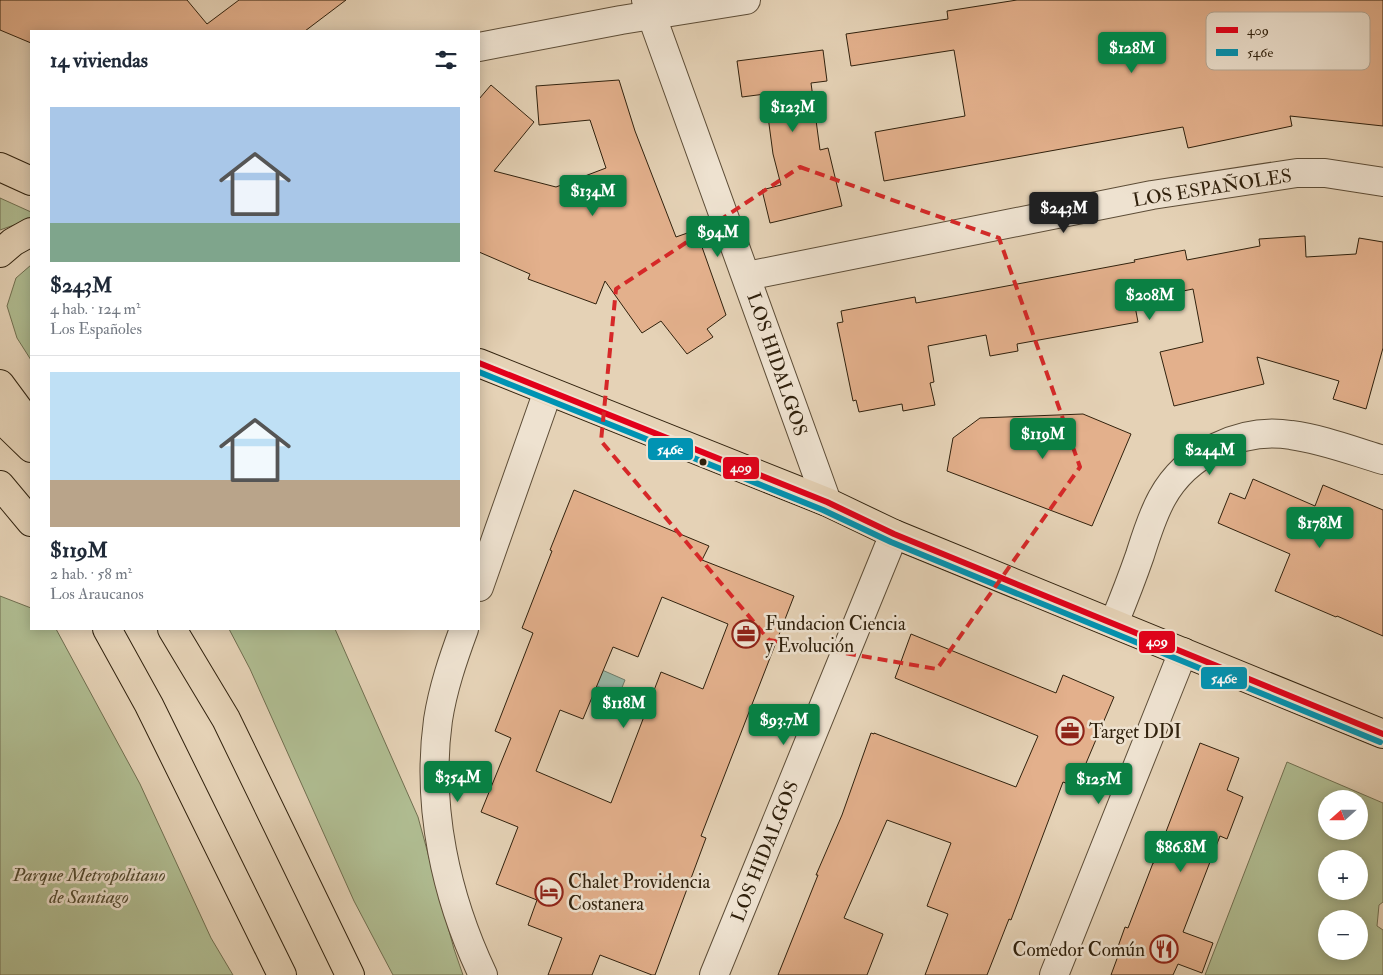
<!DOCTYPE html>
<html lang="es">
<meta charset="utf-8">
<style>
body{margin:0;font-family:"IM FELL Double Pica",serif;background:#f6f6f7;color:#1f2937;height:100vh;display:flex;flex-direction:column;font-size:19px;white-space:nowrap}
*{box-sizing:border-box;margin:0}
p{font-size:16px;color:#747a83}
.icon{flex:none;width:28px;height:28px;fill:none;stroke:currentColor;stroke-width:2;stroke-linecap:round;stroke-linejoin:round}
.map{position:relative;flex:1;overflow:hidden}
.details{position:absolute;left:30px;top:30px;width:450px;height:600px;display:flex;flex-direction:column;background:#fff;border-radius:0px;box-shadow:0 2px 12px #0003}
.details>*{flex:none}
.needle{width:32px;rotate:249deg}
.tools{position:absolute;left:1318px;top:790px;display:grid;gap:10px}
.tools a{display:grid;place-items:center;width:50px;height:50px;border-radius:50%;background:#fff;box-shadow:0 2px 12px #0003;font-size:25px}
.price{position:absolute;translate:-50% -42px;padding:0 11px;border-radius:5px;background:#0b8043;color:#fff;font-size:16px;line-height:32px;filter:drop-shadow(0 1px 2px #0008)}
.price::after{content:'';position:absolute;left:50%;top:30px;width:15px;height:11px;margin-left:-8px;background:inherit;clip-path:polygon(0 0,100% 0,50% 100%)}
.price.selected{background:#222;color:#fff}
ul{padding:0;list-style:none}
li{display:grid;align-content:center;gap:10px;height:265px;padding:0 20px}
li+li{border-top:1px solid #e0e1e3}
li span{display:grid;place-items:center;height:155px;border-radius:0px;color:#555}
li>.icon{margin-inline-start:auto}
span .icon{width:90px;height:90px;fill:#fffc;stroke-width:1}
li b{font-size:21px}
h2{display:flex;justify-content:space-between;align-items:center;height:60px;padding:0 20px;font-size:21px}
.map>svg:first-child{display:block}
.green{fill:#b0bd92;stroke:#706f50;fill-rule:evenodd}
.water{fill:#97b8a8;stroke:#6e7c6a}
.building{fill:#e3b08c;stroke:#30210d;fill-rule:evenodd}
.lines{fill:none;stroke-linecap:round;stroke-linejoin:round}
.minor-casing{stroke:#5d4d37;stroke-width:30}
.tertiary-casing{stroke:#5d4d37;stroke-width:30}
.primary-casing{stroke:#30210d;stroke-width:30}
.motorway-casing{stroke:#30210d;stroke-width:30}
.minor{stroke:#eee2d0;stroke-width:28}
.tertiary{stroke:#eee2d0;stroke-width:28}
.primary{stroke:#e5d2b6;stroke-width:28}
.motorway{stroke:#e5d2b6;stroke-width:28}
.bus-1-casing{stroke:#eee2d0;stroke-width:10}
.bus-2-casing{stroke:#eee2d0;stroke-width:10}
.bus-1{stroke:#e2001a;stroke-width:6}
.bus-2{stroke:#0093b3;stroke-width:6}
.marked{fill:none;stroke:#d62828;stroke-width:4;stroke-dasharray:10 6;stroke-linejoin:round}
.bus-dot{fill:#30210d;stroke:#eee2d0;stroke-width:2}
.labels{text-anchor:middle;stroke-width:5;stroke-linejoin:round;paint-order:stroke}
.street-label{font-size:19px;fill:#30210d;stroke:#eee2d0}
.poi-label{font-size:19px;fill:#30210d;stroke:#eee2d0;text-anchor:start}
.park-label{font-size:19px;font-style:italic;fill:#50482e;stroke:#eee2d0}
.key{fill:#eee2d0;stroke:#b5a896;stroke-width:1}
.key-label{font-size:14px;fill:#30210d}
.line-badge{stroke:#eee2d0;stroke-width:2}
.badge-label{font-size:14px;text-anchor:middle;font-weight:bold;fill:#fff}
</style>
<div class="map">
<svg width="1383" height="975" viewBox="0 0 1383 975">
<rect width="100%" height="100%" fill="#e5d2b6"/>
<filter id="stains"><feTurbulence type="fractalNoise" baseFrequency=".004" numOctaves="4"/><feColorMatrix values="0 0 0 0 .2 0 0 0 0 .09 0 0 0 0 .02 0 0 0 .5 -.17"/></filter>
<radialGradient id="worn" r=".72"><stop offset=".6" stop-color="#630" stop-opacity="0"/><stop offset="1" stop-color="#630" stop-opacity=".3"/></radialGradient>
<path class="green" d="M 0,198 L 31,212 L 31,219 L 0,230 Z
M 31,265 L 31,360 L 17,338 L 7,306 L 16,278 Z
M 0,596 L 31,608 L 31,629 L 56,629 L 140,784 L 211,938 L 233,975 L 0,975 Z
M 229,629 L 335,629 L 418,817 L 454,949 L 463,975 L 393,975 L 354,901 L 250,669 Z
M 1287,762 L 1383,803 L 1383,902 L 1379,905 L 1377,926 L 1383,930 L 1383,975 L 1205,975 ZM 1326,799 L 1359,799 L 1359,831 L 1326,831 ZM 1326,859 L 1359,859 L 1359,891 L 1326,891 ZM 1326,919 L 1359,919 L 1359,951 L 1326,951 Z"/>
<path class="water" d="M 593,666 L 625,680 L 619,695 L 587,682 Z"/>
<path class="building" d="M 0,0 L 187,0 L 207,24 L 239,0 L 346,0 L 305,31 L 31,31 L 31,43 L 0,30 Z
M 1017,0 L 1383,0 L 1383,126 L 1290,116 L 1292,126 L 1188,148 L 1183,127 L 884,181 L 875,132 L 965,116 L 954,50 L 851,66 L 846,34 L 948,19 L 947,11 Z
M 823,50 L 827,81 L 811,83 L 820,150 L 828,148 L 842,206 L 770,223 L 762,190 L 781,185 L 773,154 L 765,94 L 742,97 L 737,61 Z
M 619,80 L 635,131 L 676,237 L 696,230 L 726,315 L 707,329 L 713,337 L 687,354 L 661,321 L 642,333 L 605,281 L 596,304 L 528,279 L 530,274 L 479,252 L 479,99 L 491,85 L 534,122 L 494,171 L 556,187 L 606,168 L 590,120 L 539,125 L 536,86 Z
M 1305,236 L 1306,257 L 1356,254 L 1359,238 L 1383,242 L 1383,348 L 1366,409 L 1333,399 L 1339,381 L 1257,357 L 1264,384 L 1174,406 L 1160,352 L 1203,342 L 1193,289 L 1134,301 L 1138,322 L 1017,344 L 1018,351 L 990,356 L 986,335 L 928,346 L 934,382 L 930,383 L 935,405 L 903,411 L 902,404 L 859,412 L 856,400 L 853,401 L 837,323 L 843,322 L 841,311 L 915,297 L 916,303 L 1135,262 L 1134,260 L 1185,250 L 1187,260 L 1260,246 L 1259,239 Z
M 1083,414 L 1131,434 L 1092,526 L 947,471 L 953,438 L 980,418 Z
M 1253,479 L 1315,506 L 1323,485 L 1383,510 L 1383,636 L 1337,616 L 1336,617 L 1275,591 L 1290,554 L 1218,523 L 1230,493 L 1245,499 Z
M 574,490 L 709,546 L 702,560 L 794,596 L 701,836 L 706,838 L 655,975 L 652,975 L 600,955 L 592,975 L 548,975 L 562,938 L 528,925 L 537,900 L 496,884 L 518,827 L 481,812 L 511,738 L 495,731 L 533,633 L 522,628 L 552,551 L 550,550 ZM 662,597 L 728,624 L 703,689 L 661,672 L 611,803 L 536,771 L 560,710 L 583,719 L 613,647 L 638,657 Z
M 911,634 L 1056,693 L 1063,675 L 1114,697 L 1076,787 L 1063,782 L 1011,920 L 1009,919 L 987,975 L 925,975 L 948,914 L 927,906 L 951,843 L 887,820 L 844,918 L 883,934 L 867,975 L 778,975 L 818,875 L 816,875 L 842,815 L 871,733 L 874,734 L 874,733 L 1016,787 L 1038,736 L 895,678 Z
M 1200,743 L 1239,758 L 1227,790 L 1243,797 L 1227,839 L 1220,836 L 1183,932 L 1213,943 L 1202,973 L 1178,964 L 1173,975 L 1111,975 L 1118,956 L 1115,955 L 1125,927 L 1128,928 L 1153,863 L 1154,863 Z"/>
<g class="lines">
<g class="minor-casing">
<path id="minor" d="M 479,47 L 621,20 L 746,0
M 747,276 L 1152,195 L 1297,173 L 1325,173 L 1383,182
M 479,587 L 548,391
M 1114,623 C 1123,601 1132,578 1140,555 C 1146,536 1152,516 1162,498 C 1186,454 1241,427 1291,435 C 1322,439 1353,451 1383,460
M 464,629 C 453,659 443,688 438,720 C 426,807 446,897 483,975
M 714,975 L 894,534
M 1054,975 L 1183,652"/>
</g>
<g class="tertiary-casing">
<path id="tertiary" d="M 646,0 L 827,502"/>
</g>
<g class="primary-casing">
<path id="primary" d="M 0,167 L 31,181
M 479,363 L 827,502 L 894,534 L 1383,734"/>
</g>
<g class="motorway-casing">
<path id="motorway" d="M 0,253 L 13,242 L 31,232
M 0,384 L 31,426
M 0,418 L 31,448
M 0,485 L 31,522
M 107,629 L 149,705 L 282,975
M 172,629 L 226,719 L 350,975"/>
</g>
<use href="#minor" class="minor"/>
<use href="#tertiary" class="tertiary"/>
<use href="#primary" class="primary"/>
<use href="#motorway" class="motorway"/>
<g class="bus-1-casing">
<path id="bus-1" d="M 479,363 L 827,502 L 894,534 L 1383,734"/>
</g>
<g class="bus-2-casing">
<path id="bus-2" d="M 479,372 L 823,510 L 891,542 L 1380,742"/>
</g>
<use href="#bus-1" class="bus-1"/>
<use href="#bus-2" class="bus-2"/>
</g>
<path class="marked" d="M 800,167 L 999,238 L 1080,467 L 937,669 L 769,640 L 601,441 L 616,289 Z"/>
<defs>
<g id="office-ring" transform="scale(1.4375)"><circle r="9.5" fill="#eee2d0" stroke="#8f2418" stroke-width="1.5"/><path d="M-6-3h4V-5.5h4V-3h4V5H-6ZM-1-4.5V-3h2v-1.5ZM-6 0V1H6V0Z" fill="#8f2418"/></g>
<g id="hotel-ring" transform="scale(1.4375)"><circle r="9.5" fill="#eee2d0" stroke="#8f2418" stroke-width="1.5"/><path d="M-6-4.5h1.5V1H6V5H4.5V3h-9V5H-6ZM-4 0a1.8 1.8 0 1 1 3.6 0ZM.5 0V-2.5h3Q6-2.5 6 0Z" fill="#8f2418"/></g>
<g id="restaurant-ring" transform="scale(1.4375)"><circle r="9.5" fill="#eee2d0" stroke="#8f2418" stroke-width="1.5"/><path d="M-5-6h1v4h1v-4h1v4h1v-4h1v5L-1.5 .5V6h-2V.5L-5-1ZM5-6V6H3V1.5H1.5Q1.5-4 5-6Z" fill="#8f2418"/></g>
</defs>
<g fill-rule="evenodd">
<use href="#office-ring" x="746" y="634"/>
<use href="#office-ring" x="1070" y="731"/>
<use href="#hotel-ring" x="549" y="892"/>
<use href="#restaurant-ring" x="1164" y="949"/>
</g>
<circle class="bus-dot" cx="703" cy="462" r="4.5"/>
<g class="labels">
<g class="street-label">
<text transform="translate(1212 187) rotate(-9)" y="7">LOS ESPAÑOLES</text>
<text transform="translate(778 364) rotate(71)" y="7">LOS HIDALGOS</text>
<text transform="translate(764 851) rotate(-68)" y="7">LOS HIDALGOS</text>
</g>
<g class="poi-label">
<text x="765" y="630">Fundacion Ciencia<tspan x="765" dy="22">y Evolución</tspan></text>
<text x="1089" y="738">Target DDI</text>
<text x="568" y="888">Chalet Providencia<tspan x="568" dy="22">Costanera</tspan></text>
<text x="1145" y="956" text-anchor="end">Comedor Común</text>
</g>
<g class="park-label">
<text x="89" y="881">Parque Metropolitano<tspan x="89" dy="22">de Santiago</tspan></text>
</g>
</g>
<rect x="1206" y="12" width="164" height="58" rx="8" class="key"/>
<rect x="1216" y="27" width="22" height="6" fill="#e2001a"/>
<rect x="1216" y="49" width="22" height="7" fill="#0093b3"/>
<g class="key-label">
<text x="1247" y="35">409</text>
<text x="1247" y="57">546e</text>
</g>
<g class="line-badge">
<rect x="647" y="437" width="47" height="24" rx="5" fill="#0093b3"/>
<rect x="722" y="456" width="38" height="24" rx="5" fill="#e2001a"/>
<rect x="1138" y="630" width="38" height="24" rx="5" fill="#e2001a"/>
<rect x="1200" y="666" width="48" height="24" rx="5" fill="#0093b3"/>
</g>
<g class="badge-label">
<text x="670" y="454">546e</text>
<text x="741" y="472">409</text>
<text x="1157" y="646">409</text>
<text x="1224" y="683">546e</text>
</g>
<rect width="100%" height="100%" filter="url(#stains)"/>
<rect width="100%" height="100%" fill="url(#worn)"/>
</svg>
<div class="tools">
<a><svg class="needle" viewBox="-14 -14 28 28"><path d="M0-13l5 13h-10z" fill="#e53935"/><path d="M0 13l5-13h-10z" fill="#747a83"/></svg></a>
<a>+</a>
<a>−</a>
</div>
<b class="price" style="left:1132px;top:74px">$128M</b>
<b class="price" style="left:793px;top:133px">$123M</b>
<b class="price" style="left:593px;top:217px">$134M</b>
<b class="price selected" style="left:1064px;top:234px">$243M</b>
<b class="price" style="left:718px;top:258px">$94M</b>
<b class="price" style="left:1150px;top:321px">$208M</b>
<b class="price" style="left:1043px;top:460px">$119M</b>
<b class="price" style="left:1210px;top:476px">$244M</b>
<b class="price" style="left:1320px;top:549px">$178M</b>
<b class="price" style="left:624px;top:729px">$118M</b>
<b class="price" style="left:784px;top:746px">$93.7M</b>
<b class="price" style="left:458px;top:803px">$354M</b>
<b class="price" style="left:1099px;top:805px">$125M</b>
<b class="price" style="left:1181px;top:873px">$86.8M</b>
<section class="details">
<h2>14 viviendas<svg class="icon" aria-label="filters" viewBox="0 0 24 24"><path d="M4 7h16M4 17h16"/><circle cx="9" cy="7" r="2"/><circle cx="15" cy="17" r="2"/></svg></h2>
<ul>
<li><span style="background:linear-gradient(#a9c7e8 75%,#7fa58c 0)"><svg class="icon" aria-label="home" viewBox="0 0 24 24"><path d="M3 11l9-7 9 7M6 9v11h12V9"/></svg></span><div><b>$243M</b><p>4 hab. · 124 m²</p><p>Los Españoles</p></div></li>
<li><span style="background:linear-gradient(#bfe0f5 70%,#b9a48a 0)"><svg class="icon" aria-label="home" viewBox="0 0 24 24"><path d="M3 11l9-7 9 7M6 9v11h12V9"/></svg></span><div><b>$119M</b><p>2 hab. · 58 m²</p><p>Los Araucanos</p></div></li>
</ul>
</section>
</div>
